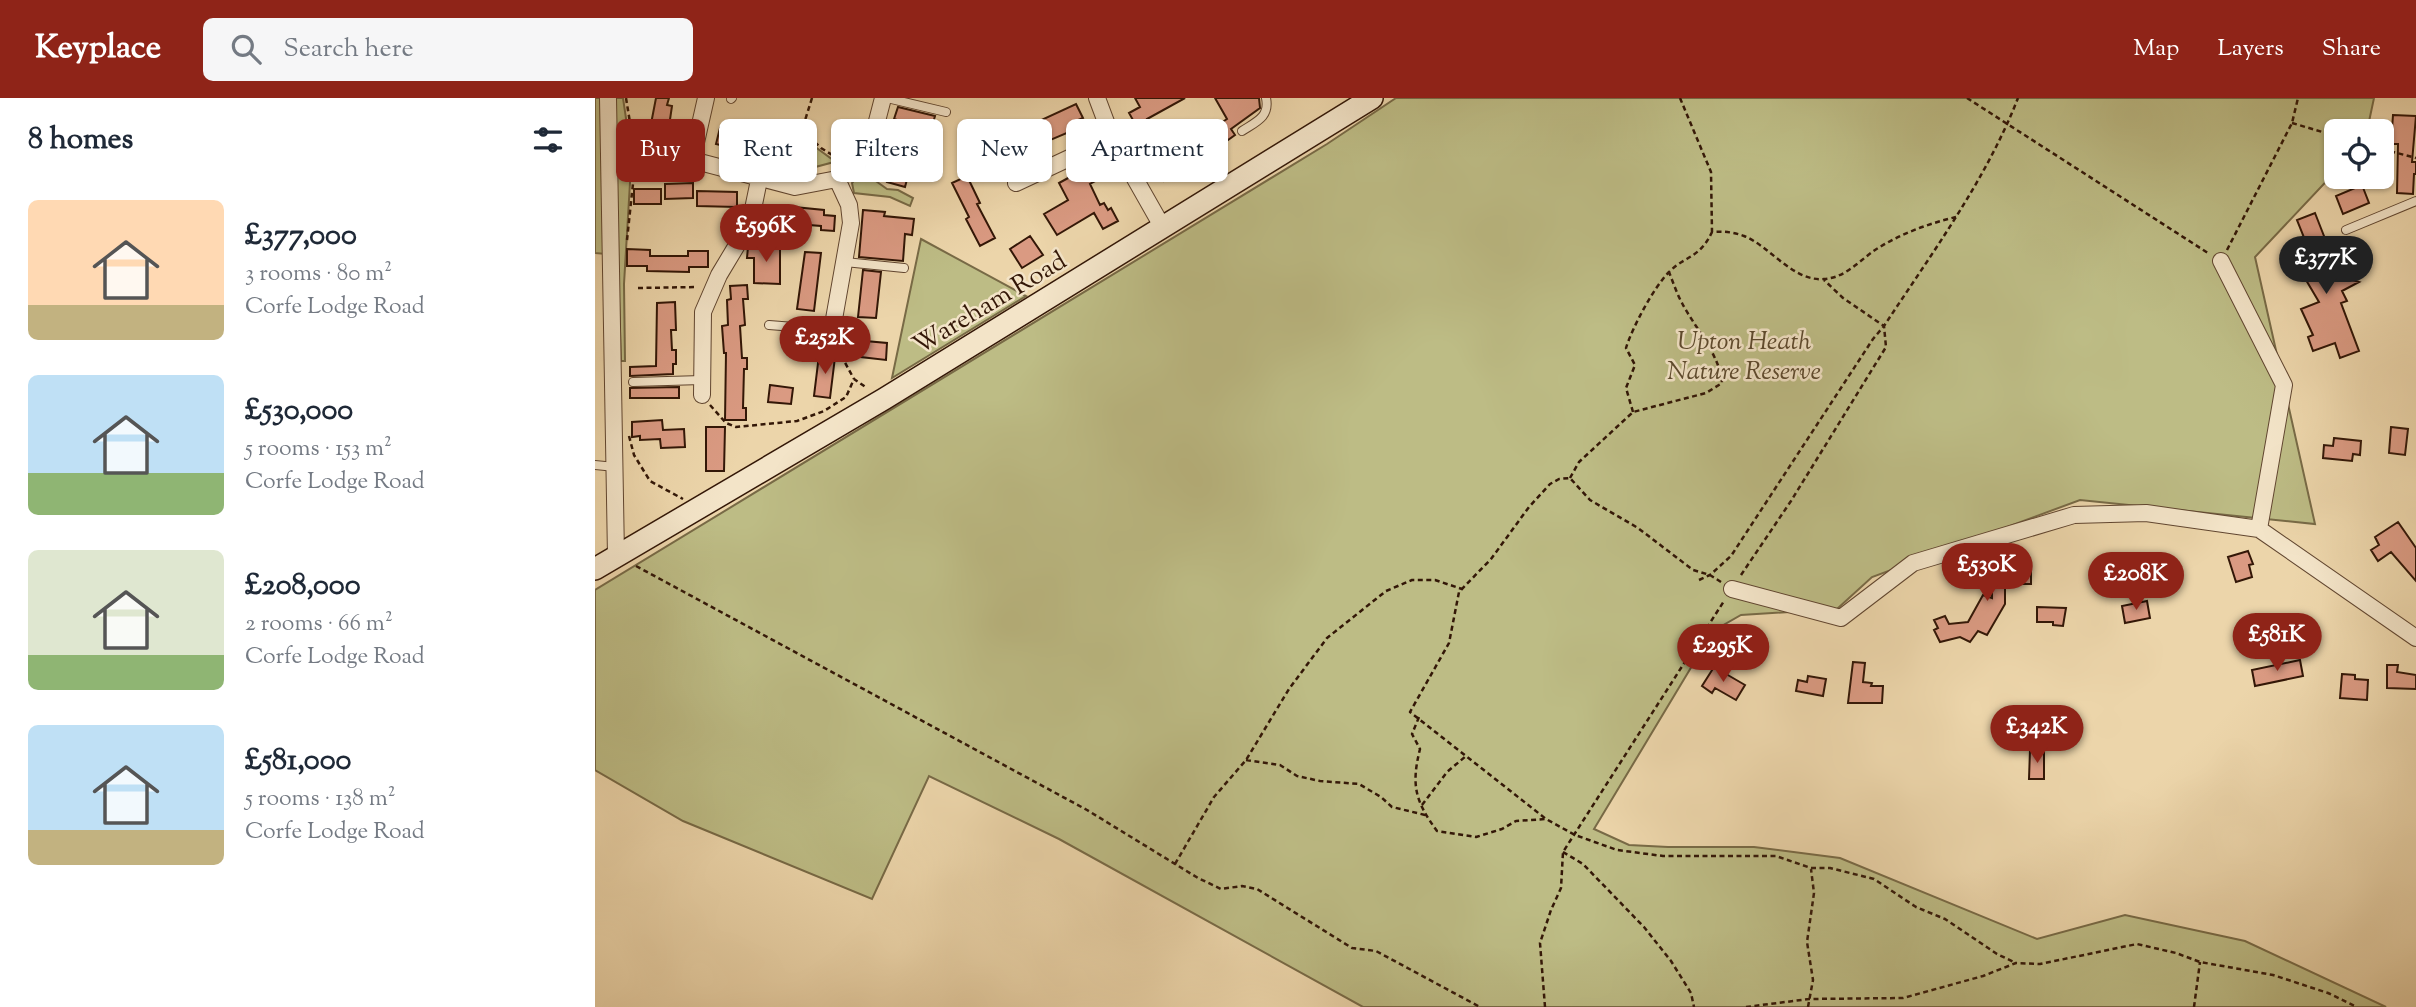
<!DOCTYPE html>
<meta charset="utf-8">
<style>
body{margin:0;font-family:"Sorts Mill Goudy",serif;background:#f6f6f7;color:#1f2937;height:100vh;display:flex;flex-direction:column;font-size:26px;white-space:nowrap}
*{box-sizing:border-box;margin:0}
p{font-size:23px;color:#747a83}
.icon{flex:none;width:38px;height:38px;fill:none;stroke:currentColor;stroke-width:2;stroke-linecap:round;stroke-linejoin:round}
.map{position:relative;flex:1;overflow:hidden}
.drawer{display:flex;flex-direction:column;background:#fff;width:595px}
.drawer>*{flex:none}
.banner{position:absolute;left:21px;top:21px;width:665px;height:63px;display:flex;gap:14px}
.controls{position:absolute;left:1729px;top:21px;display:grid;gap:14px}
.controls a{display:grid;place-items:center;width:70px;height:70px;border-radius:10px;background:#fff;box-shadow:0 2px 5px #0004;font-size:35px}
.price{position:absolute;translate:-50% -60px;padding:0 16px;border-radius:24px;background:#8f2418;color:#fff;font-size:23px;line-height:46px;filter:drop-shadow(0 2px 4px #0008)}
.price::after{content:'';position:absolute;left:50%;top:42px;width:21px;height:16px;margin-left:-10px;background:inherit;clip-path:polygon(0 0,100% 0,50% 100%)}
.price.current{background:#222;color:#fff}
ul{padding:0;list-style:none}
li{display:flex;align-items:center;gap:21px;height:175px;padding:0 28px}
li span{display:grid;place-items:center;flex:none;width:196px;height:140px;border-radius:10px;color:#555}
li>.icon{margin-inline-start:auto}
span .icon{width:84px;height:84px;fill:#fffc;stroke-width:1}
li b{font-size:30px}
h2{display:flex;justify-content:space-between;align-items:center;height:84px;padding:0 28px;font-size:30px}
.pill{padding:0 24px;border-radius:10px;background:#fff;box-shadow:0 2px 5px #0004;font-size:24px;line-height:63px}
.pill.current{background:#8f2418;color:#fff}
header{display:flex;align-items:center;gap:42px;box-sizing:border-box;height:98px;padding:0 35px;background:#8f2418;color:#fff}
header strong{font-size:33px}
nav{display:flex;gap:38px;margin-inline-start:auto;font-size:24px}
.search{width:490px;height:63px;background:#f6f6f7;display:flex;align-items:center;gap:18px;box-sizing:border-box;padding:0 24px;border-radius:10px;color:#747a83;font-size:26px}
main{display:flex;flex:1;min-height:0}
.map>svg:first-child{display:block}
.green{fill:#bdbc85;stroke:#786a46;stroke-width:2}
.building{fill:#da9a82;stroke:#331707;stroke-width:2}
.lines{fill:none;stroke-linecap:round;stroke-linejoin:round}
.lane-casing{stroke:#614630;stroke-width:10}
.street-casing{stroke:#614630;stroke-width:18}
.secondary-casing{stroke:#331707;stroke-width:24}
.path{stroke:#331707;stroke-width:2.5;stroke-dasharray:5 3.5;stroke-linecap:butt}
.lane{stroke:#f3e4c8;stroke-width:8}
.street{stroke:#f3e4c8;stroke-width:16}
.secondary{stroke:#f3e4c8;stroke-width:21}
.labels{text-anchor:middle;stroke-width:5;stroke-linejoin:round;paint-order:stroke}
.street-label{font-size:26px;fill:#331707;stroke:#f3e4c8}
.park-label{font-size:26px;font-style:italic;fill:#5c492d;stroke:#f3e4c8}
</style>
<header>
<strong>Keyplace</strong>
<div class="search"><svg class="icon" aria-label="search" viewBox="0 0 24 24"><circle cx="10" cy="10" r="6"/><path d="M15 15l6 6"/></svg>Search here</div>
<nav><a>Map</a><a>Layers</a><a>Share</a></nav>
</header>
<main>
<section class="drawer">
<h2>8 homes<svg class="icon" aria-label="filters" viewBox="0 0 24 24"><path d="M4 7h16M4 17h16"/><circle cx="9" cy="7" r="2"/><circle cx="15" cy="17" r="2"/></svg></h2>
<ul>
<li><span style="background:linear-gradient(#ffd9b3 75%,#c2b280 0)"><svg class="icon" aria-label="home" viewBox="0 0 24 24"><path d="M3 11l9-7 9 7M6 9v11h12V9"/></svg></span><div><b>£377,000</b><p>3 rooms · 80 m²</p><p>Corfe Lodge Road</p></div></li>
<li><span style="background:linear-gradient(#bfe0f5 70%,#8fb573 0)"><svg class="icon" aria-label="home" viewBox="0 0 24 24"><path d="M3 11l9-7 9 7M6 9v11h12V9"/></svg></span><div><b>£530,000</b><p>5 rooms · 153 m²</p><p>Corfe Lodge Road</p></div></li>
<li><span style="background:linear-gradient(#dfe7d0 75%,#8fb573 0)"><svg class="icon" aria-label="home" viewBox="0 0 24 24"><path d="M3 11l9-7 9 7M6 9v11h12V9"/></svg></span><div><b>£208,000</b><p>2 rooms · 66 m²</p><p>Corfe Lodge Road</p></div></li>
<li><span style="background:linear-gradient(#bfe0f5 75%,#c2b280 0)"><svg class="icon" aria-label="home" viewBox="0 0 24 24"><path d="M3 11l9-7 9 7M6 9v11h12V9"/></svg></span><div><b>£581,000</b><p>5 rooms · 138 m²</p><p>Corfe Lodge Road</p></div></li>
</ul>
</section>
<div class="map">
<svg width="1821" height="909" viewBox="0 0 1821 909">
<rect width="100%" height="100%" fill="#ecd5aa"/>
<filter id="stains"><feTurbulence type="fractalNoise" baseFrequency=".00286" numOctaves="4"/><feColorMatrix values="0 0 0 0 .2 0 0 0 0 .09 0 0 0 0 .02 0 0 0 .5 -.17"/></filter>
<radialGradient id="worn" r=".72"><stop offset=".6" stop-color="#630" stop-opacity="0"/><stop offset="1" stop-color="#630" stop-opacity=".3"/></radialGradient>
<path class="green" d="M 0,0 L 6,0 L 11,156 L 0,155 Z
M 18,0 L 28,0 L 36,54 L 23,47 L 20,38 Z
M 801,0 L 1779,0 L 1772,33 L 1741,33 L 1741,73 L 1660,159 L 1720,426 L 1485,402 L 1277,479 L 1242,511 L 1146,517 L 1118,533 L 999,731 L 1034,747 L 1073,749 L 1159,749 L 1245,760 L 1442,841 L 1530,817 L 1650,843 L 1791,909 L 768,909 L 464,741 L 334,678 L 277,801 L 88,723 L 0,672 L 0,492 L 732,46 Z
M 38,28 L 91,41 L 85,47 L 42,49 Z
M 208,40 L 238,62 L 239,64 L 194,76 Z
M 36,68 L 29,186 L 30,263 L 26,263 L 20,83 L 23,75 Z
M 267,73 L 292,91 L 303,92 L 318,100 L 315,108 L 295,99 L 259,95 L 257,85 Z
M 326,141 L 431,198 L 297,280 Z"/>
<path class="building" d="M 61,0 L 74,0 L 72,7 L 77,8 L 73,35 L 55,31 Z
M 540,0 L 590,0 L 552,21 L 554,25 L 543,31 L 534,15 L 545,9 Z
M 620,0 L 664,0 L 665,10 L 636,31 L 640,37 L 591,72 L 569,83 L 560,69 L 570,62 L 572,66 L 582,59 L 592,53 L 589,49 L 632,21 Z
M 481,6 L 488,20 L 483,22 L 486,29 L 382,73 L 374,53 L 424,30 L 425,32 Z
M 303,9 L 340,18 L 336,32 L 322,28 L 311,69 L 315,70 L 310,89 L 292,84 L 298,64 L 294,64 L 305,23 L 299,21 Z
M 1798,17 L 1821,18 L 1817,64 L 1821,64 L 1821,76 L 1819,76 L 1818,96 L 1802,95 L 1803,46 L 1796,46 Z
M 125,30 L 193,46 L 189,62 L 121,46 Z
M 495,68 L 502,82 L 495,86 L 505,107 L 509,105 L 513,112 L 516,110 L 523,123 L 508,131 L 499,115 L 462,137 L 449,116 L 473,102 L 464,85 Z
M 372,78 L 385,105 L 382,106 L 400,140 L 385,148 L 371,121 L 374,119 L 357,85 Z
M 98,85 L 98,100 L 70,101 L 70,86 Z
M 1767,87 L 1774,105 L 1748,116 L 1741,98 Z
M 39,91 L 66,91 L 66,106 L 39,106 Z
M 102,93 L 142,94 L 142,109 L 102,108 Z
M 189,108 L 229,112 L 229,117 L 240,118 L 239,133 L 226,132 L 226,128 L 189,125 L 188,129 L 167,127 L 169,112 L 189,113 Z
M 268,112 L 290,114 L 289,118 L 319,121 L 317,137 L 310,136 L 308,163 L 264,159 Z
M 1720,115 L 1736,156 L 1730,159 L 1743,182 L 1750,180 L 1764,184 L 1747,193 L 1752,203 L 1746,205 L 1764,253 L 1745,260 L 1740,245 L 1718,253 L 1713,239 L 1718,237 L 1706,211 L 1724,204 L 1711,182 L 1724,177 L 1702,122 Z
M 435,138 L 448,157 L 427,170 L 415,151 Z
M 153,149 L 185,149 L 185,186 L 159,185 L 159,160 L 152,160 Z
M 32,151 L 55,152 L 55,158 L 93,158 L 93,153 L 113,153 L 113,169 L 94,169 L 94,174 L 52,173 L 52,168 L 32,168 Z
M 210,154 L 226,155 L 219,213 L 202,211 Z
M 268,172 L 286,174 L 281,220 L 263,219 Z
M 152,187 L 153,201 L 148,201 L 150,227 L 145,228 L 147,260 L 152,260 L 152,271 L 149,271 L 148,310 L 151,310 L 151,322 L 130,322 L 131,255 L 129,255 L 127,228 L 133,227 L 132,202 L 136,201 L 135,188 Z
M 80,204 L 81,232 L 76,232 L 77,252 L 81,252 L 81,266 L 78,266 L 78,276 L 35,278 L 35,269 L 61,268 L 62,205 Z
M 259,242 L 292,245 L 291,262 L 257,258 Z
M 224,257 L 240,259 L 235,300 L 219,298 Z
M 175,287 L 198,290 L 196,306 L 173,304 Z
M 84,289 L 84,300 L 35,300 L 35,290 Z
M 67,322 L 68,332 L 89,331 L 90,349 L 66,350 L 65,341 L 45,342 L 45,338 L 37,339 L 37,324 Z
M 111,329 L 130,329 L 129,373 L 111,373 Z
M 1796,329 L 1813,331 L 1810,357 L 1794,355 Z
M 1739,340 L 1766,343 L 1765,357 L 1758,356 L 1757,363 L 1728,360 L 1729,347 L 1738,348 Z
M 1803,424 L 1821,450 L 1821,483 L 1796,454 L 1783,463 L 1776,452 L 1784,447 L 1780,439 Z
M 1653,453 L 1658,466 L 1654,467 L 1657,479 L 1641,484 L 1633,459 Z
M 1397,464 L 1436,464 L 1436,486 L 1410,486 L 1410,506 L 1392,537 L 1383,533 L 1375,544 L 1365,539 L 1345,544 L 1339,532 L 1343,530 L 1339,522 L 1350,518 L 1354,526 L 1373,524 L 1388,497 L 1397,500 Z
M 1552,503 L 1555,520 L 1530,525 L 1527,508 Z
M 1442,509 L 1471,510 L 1468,528 L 1458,527 L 1458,524 L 1442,524 Z
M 1705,562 L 1708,578 L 1660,588 L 1657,572 Z
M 1258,564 L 1270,565 L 1268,584 L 1277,585 L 1276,588 L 1288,588 L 1287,605 L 1253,605 Z
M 1792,567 L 1803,567 L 1802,574 L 1821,577 L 1821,591 L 1792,590 Z
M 1119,569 L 1150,587 L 1141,602 L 1120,590 L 1117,595 L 1107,588 Z
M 1747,576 L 1760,577 L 1760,581 L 1773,582 L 1772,602 L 1745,600 Z
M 1213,578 L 1231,581 L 1228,598 L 1201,593 L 1203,582 L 1212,584 Z
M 1435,652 L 1449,652 L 1449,681 L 1434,681 Z"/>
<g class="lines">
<g class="lane-casing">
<path id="lane" d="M 292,0 L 351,14
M 136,1 L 137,0
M 647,33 C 661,24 675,19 671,0
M 1751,132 L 1821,103
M 250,164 L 309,170
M 174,227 L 237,232
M 38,284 L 107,282
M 0,367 L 20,369"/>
</g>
<g class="street-casing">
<path id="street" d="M 13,0 L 21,458
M 502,0 L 517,40 L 568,130
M 14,61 L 97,62 L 200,89 L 242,81 L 275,50 L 288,0
M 97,62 L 111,0
M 421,85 L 517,40
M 1626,163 L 1689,287 L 1664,431 L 1821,540
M 236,238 L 256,125 L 254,107 L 242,81
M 107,297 L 108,214 L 124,177 L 145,142 L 158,111 L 164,82
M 1137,491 L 1246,520 L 1318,465 L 1479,417 L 1551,415 L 1664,431"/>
</g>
<g class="secondary-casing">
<path id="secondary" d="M 0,471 L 289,301 L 777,0"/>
</g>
<path class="path" d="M 31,0 L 39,49
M 217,0 L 207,32 L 226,50 L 242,60
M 1085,0 L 1116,74 L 1117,134
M 1372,0 L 1613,155
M 1697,25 L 1741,38
M 1787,51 L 1821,60
M 32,142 L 39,76
M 1632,152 L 1697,25 L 1703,0
M 43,190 L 102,189
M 242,250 L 259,281
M 115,307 L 131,325 L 141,329 L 202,323 L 229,313 L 251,299 L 259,281 L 272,290
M 1038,314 L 1031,290 L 1040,267 L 1031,250 C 1037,230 1059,189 1074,174 C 1091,157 1104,161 1117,134 C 1128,133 1138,134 1149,138 C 1175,148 1198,184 1229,181 C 1250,180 1264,163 1280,152 C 1305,136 1332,126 1361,119
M 34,338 L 39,357 L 55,383 L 88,401
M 975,380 L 984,364 L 1038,314 L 1111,295 L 1127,285 C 1125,257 1100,230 1087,205 C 1082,196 1078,184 1074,174
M 41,468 L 492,712 L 603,780 L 626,791 L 647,788 L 662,791 L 757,850 L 781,853 L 885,909
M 1146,477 L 1196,403 L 1291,249 L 1289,228 C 1337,155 1391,82 1423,0
M 1104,482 L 1115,477 L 1136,458 L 1278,241 L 1289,228 L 1248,200 L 1229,182
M 1126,484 L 1115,477 L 1098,472 L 1043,430 L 995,402 L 975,380 L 964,381 L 955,386 L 934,409 L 896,461 L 864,494 L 854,545 L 815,614 L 951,721 L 980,737 L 1022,752 L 1068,758 L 1181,758 L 1216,770 L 1235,770 L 1279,781 L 1321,809 L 1350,821 L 1402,856 L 1421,865
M 824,619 L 817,636 L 825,651 C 816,687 820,703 842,733 L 881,739 L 907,731 L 921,723 L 951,721
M 651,662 L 685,667 L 702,678 L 725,683 L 764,686 L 786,699 L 797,709 L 830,717
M 827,707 L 852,674 L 871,658
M 968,754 L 988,766 L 1049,829 L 1076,863 L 1096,895 L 1099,909
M 580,766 L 619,699 L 651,662 L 694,591 L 732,540 L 791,493 L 817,482 L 840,482 L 867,491
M 950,909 L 945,845 L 956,812 L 966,790 L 968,754 L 1129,503
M 1151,909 L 1214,901 L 1308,900 L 1388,878 L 1421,865 L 1445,866 L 1542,846 L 1581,855 L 1605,864 L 1678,877 L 1733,895 L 1762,909
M 1213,909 L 1218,882 L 1212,844 L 1219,795 L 1216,771
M 1599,909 L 1605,864"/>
<use href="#lane" class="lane"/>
<use href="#street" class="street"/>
<use href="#secondary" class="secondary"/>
</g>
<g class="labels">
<g class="street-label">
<text transform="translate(394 204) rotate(-31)" y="9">Wareham Road</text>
</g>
<g class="park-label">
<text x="1149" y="251">Upton Heath<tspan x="1149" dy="30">Nature Reserve</tspan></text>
</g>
</g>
<rect width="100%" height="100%" filter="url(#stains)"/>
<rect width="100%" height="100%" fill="url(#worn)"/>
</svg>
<div class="controls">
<a><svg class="icon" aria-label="locate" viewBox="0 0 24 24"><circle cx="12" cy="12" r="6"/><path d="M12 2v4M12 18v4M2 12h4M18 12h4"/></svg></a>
</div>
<b class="price" style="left:171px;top:166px">£596K</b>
<b class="price current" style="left:1731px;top:198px">£377K</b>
<b class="price" style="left:230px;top:278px">£252K</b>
<b class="price" style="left:1392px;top:505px">£530K</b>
<b class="price" style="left:1541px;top:514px">£208K</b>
<b class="price" style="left:1682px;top:575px">£581K</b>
<b class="price" style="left:1128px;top:586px">£295K</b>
<b class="price" style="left:1442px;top:667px">£342K</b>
<div class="banner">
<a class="pill current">Buy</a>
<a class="pill">Rent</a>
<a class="pill">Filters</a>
<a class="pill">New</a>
<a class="pill">Apartment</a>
</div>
</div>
</main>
